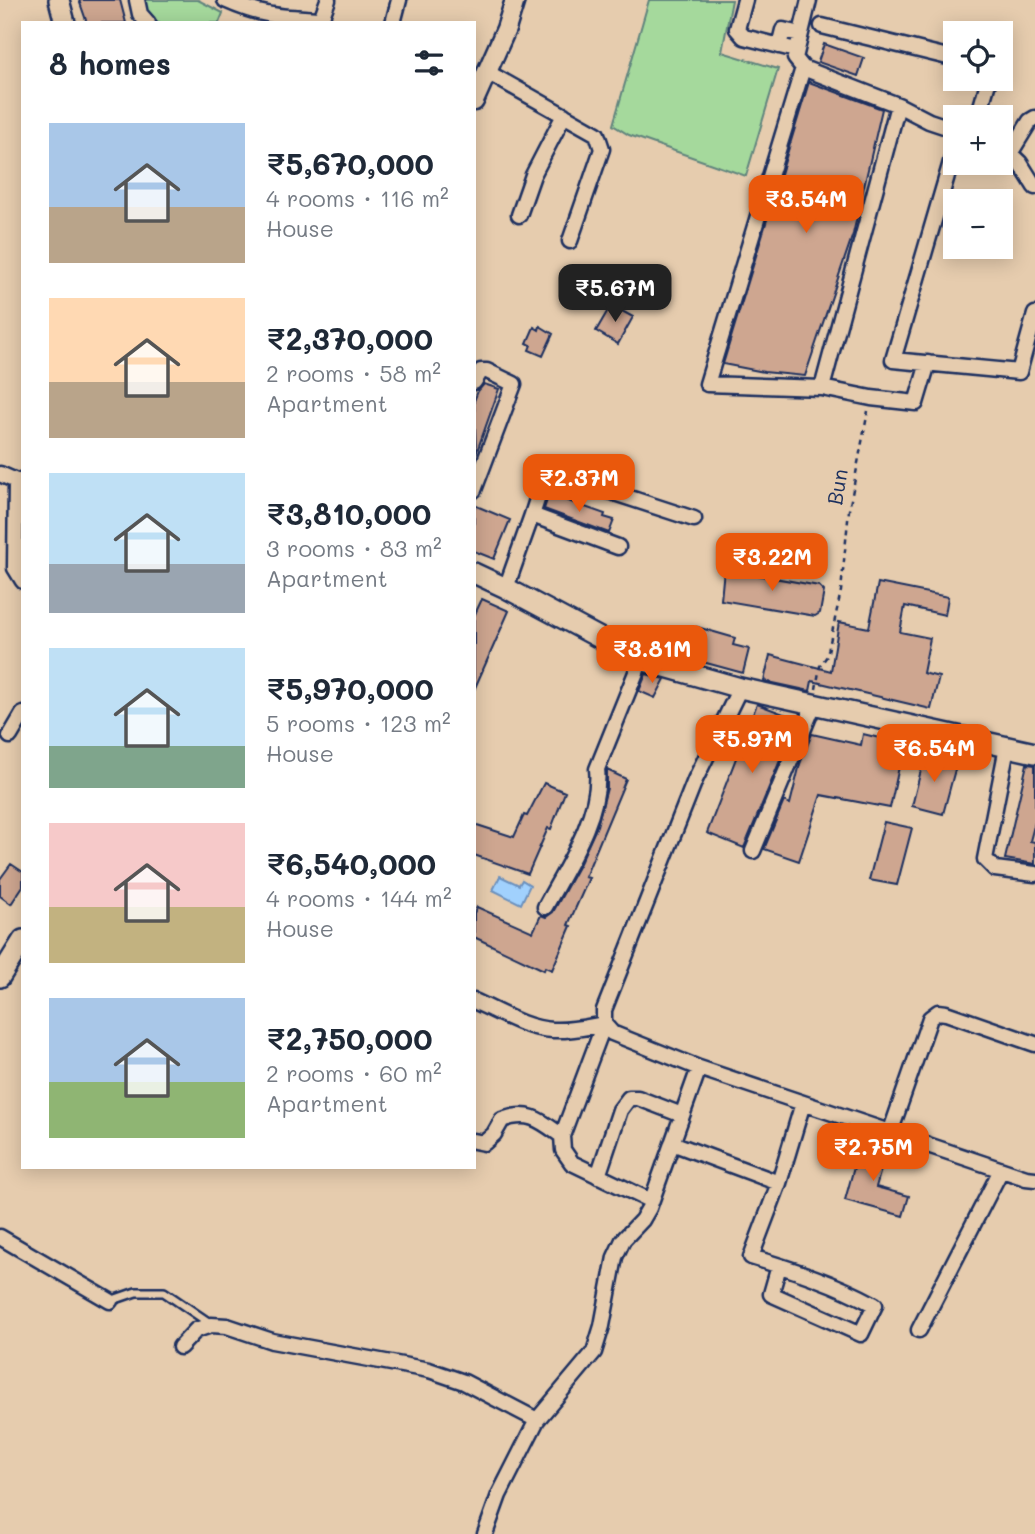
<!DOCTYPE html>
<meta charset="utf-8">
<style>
body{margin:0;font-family:Mali,sans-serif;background:#f2f2f3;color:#1f2937;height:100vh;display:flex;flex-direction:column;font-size:26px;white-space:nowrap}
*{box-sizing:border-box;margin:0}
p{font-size:23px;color:#747a83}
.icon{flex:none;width:38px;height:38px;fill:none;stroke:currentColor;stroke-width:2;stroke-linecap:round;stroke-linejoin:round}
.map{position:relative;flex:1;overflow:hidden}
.side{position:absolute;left:21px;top:21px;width:455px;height:1148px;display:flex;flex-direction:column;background:#fff;border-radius:0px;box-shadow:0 4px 18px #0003}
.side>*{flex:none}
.controls{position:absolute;left:943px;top:21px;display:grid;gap:14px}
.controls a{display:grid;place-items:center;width:70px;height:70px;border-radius:0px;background:#fff;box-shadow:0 4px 18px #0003;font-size:35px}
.price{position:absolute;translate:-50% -60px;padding:0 16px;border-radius:14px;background:#ea580c;color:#fff;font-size:23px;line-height:46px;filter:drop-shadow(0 2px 4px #0008)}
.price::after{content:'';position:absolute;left:50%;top:42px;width:21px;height:16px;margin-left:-10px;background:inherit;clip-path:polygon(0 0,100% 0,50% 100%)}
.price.current{background:#222;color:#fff}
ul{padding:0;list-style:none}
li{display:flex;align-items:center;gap:21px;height:175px;padding:0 28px}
li span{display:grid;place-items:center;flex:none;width:196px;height:140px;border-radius:0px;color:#555}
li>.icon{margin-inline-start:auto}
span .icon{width:84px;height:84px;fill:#fffc;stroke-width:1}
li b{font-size:30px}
h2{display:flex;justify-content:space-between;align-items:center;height:84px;padding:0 28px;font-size:30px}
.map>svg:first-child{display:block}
.green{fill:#a5d99c;stroke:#60847d;stroke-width:2}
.water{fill:#a1d1fd;stroke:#6b90bd;stroke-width:2}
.building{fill:#cea690;stroke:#1b2f5e;stroke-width:2}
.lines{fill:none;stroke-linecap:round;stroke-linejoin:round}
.service-casing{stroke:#1b2f5e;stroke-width:12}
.minor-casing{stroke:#1b2f5e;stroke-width:19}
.tertiary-casing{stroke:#1b2f5e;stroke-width:23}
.secondary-casing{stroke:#1b2f5e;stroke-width:24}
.path{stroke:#1b2f5e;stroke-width:2.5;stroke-dasharray:5 5;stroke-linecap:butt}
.service{stroke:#e6ccae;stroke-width:7}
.minor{stroke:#e6ccae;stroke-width:14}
.tertiary{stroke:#e6ccae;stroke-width:18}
.secondary{stroke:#e6ccae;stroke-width:19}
.labels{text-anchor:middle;stroke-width:7;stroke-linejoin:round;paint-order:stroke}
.street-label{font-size:21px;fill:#1b2f5e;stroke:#e6ccae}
</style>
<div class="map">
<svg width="1035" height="1534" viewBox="0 0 1035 1534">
<rect width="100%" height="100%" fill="#e6ccae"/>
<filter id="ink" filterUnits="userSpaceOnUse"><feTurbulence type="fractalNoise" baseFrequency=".0143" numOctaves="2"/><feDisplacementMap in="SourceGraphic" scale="14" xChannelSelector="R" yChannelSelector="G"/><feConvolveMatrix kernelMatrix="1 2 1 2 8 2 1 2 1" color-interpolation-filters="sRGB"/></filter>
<g filter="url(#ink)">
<path class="green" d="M 144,0 L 198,0 L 223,13 L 219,23 L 160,23 L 147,17 L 142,3 Z
M 649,0 L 732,0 L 722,52 L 778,69 L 746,176 L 629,135 L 613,125 Z"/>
<path class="water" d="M 500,876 L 519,885 L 522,880 L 530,885 L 521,904 L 493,890 Z"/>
<path class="building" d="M 79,0 L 120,0 L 126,23 L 87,23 Z
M 824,44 L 864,58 L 858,76 L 818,62 Z
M 809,82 L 882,109 L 853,234 L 805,376 L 764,372 L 723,364 Z
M 611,305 L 633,317 L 618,344 L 596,331 Z
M 540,326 L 553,334 L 543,356 L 529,350 L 531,345 L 527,343 L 534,327 L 539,330 Z
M 484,384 L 499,389 L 476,454 L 474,401 L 478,391 Z
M 554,496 L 605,514 L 604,517 L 614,520 L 609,533 L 544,509 L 548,497 L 553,498 Z
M 474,505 L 510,520 L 494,559 L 474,551 Z
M 724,569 L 819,586 L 824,591 L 820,613 L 815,616 L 721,600 Z
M 878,583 L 948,597 L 945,615 L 905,606 L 900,632 L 930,638 L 923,673 L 939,677 L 931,709 L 812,681 L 810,691 L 764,681 L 770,655 L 831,671 L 839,622 L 869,628 Z
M 482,599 L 509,611 L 474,690 L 474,616 Z
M 697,627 L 735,638 L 733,645 L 749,649 L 743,673 L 699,661 L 703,649 L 691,645 Z
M 646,674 L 665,679 L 655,698 L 639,691 Z
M 757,704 L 797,719 L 744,848 L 707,833 Z
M 812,734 L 861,745 L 863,734 L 904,744 L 890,808 L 821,795 L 799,861 L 764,849 L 784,801 L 790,804 L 800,764 Z
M 925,754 L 957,762 L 943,814 L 912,806 Z
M 1027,764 L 1035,765 L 1035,822 L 1030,841 L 1035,842 L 1035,864 L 1005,859 Z
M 607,770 L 626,779 L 585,877 L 589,878 L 568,925 L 571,926 L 552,970 L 545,967 L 544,970 L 474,937 L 474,913 L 477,907 L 533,932 L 541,915 L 546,917 L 553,912 L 580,863 L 597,826 L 607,788 Z
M 544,783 L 565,792 L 551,829 L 548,828 L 528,874 L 474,855 L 474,824 L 514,837 L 524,815 L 527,816 Z
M 884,822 L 912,828 L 897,885 L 869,880 Z
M 11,864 L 23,872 L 23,886 L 11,904 L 0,896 L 0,879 Z
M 861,1142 L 887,1149 L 876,1187 L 909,1196 L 903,1216 L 845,1200 Z"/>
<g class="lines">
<g class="service-casing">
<path id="service" d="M 110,1301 L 136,1292 L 164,1292 L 211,1324"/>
</g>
<g class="minor-casing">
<path id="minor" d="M 137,0 L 140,14 L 148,23
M 225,0 C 263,17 281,17 321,19 L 319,23
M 745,0 L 737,29 L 744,37 L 796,50
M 809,0 L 795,58 L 803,68 L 898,105 L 929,121 L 956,130
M 321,19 L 328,0
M 393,23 L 399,0
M 822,26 L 956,59
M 779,46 L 783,30 L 800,34
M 803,68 L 707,384 L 822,388 L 871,398 L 916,403 L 928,363
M 487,72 L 597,134 L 602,149 L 570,241
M 978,117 L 989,79
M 956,145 L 893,360 L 1019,372 L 1035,314
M 1001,145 L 1020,163 L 1035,187
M 1011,152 L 1030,121 L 1035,118
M 519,215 L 533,175 L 564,115
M 474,382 L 481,371 L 487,371 L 514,384 L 474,490
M 822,388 L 898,105
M 0,474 L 16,481 L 23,481
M 16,481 L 15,568 L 23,581
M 532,515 L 543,481 L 553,473 L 694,519
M 506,588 L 532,515 L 618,547
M 10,736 L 23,714
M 1007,747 L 985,859 L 995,869 L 1035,874
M 753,851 L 814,704
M 545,907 C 566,868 602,814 597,769 L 641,660
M 474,1001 C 499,1012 526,1029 553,1030 C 570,1031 587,1027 604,1024 L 562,1136 L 563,1150 L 572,1163 L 651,1201
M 699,1068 L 1026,1178 L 1035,1179
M 890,1133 L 930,1018 L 938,1012 L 946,1013 L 1035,1044
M 474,1141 L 484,1143 L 494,1134 L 502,1120 C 529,1110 540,1120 562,1136
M 672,1143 L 779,1183
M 598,1176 L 620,1110 L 629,1098 L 638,1098 L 682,1115
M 0,1237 L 110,1301
M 779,1266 L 771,1294 L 861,1334 L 875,1305 C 835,1283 794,1270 751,1257 L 779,1183 L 803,1103
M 919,1330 L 1001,1170
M 180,1347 L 196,1330 L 211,1325 L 227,1326 L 272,1341 L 429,1370 L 464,1382 L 537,1420
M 485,1534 L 499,1495 L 537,1420 L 594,1352 L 602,1326 L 615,1257 L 623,1240 L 642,1220 L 649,1208 L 699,1068 L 612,1033 L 604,1024 L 604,1010 L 695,780 L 740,688"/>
</g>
<g class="tertiary-casing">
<path id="tertiary" d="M 474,101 L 506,29 L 515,0"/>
</g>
<g class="secondary-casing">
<path id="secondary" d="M 59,0 L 65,23
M 474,573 L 506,588 L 641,660 L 740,688 L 1035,753
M 0,977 L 23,940"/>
</g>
<path class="path" d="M 816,689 L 820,666 L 827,656 L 841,591 L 849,510 L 868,411"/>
<use href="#service" class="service"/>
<use href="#minor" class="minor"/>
<use href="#tertiary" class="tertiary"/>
<use href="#secondary" class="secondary"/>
</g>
</g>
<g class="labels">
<g class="street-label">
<text transform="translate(838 487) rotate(-80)" y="7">Bun</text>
</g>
</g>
</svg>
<div class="controls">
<a><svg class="icon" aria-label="locate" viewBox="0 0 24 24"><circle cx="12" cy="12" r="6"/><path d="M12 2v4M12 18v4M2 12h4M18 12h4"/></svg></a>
<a>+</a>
<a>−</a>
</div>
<b class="price" style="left:806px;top:235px">₹3.54M</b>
<b class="price current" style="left:615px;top:324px">₹5.67M</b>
<b class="price" style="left:579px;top:514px">₹2.37M</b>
<b class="price" style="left:772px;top:593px">₹3.22M</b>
<b class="price" style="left:652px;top:685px">₹3.81M</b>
<b class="price" style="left:752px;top:775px">₹5.97M</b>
<b class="price" style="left:934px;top:784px">₹6.54M</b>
<b class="price" style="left:873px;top:1183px">₹2.75M</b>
<section class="side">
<h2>8 homes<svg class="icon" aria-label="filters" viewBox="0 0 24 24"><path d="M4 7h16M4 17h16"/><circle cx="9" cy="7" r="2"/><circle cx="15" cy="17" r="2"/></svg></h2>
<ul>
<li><span style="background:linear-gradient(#a9c7e8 60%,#b9a48a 0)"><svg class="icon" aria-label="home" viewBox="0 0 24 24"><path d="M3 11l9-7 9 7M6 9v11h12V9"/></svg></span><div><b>₹5,670,000</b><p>4 rooms · 116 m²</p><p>House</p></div></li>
<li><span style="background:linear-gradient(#ffd9b3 60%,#b9a48a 0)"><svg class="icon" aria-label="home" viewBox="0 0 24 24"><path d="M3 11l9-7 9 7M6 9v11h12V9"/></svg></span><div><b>₹2,370,000</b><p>2 rooms · 58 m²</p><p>Apartment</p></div></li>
<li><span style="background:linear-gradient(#bfe0f5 65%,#9aa5b1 0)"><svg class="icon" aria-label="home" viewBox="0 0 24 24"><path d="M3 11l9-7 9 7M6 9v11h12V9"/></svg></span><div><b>₹3,810,000</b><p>3 rooms · 83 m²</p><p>Apartment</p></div></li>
<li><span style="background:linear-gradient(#bfe0f5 70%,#7fa58c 0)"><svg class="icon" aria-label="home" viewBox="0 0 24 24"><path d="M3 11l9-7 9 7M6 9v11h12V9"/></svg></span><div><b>₹5,970,000</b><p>5 rooms · 123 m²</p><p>House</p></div></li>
<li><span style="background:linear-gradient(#f6c9c9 60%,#c2b280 0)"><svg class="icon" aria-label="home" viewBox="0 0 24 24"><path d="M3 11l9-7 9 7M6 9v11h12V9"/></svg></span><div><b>₹6,540,000</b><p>4 rooms · 144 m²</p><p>House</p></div></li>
<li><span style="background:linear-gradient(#a9c7e8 60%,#8fb573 0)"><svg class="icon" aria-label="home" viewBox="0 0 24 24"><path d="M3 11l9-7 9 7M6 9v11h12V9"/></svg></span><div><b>₹2,750,000</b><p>2 rooms · 60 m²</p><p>Apartment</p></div></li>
</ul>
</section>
</div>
